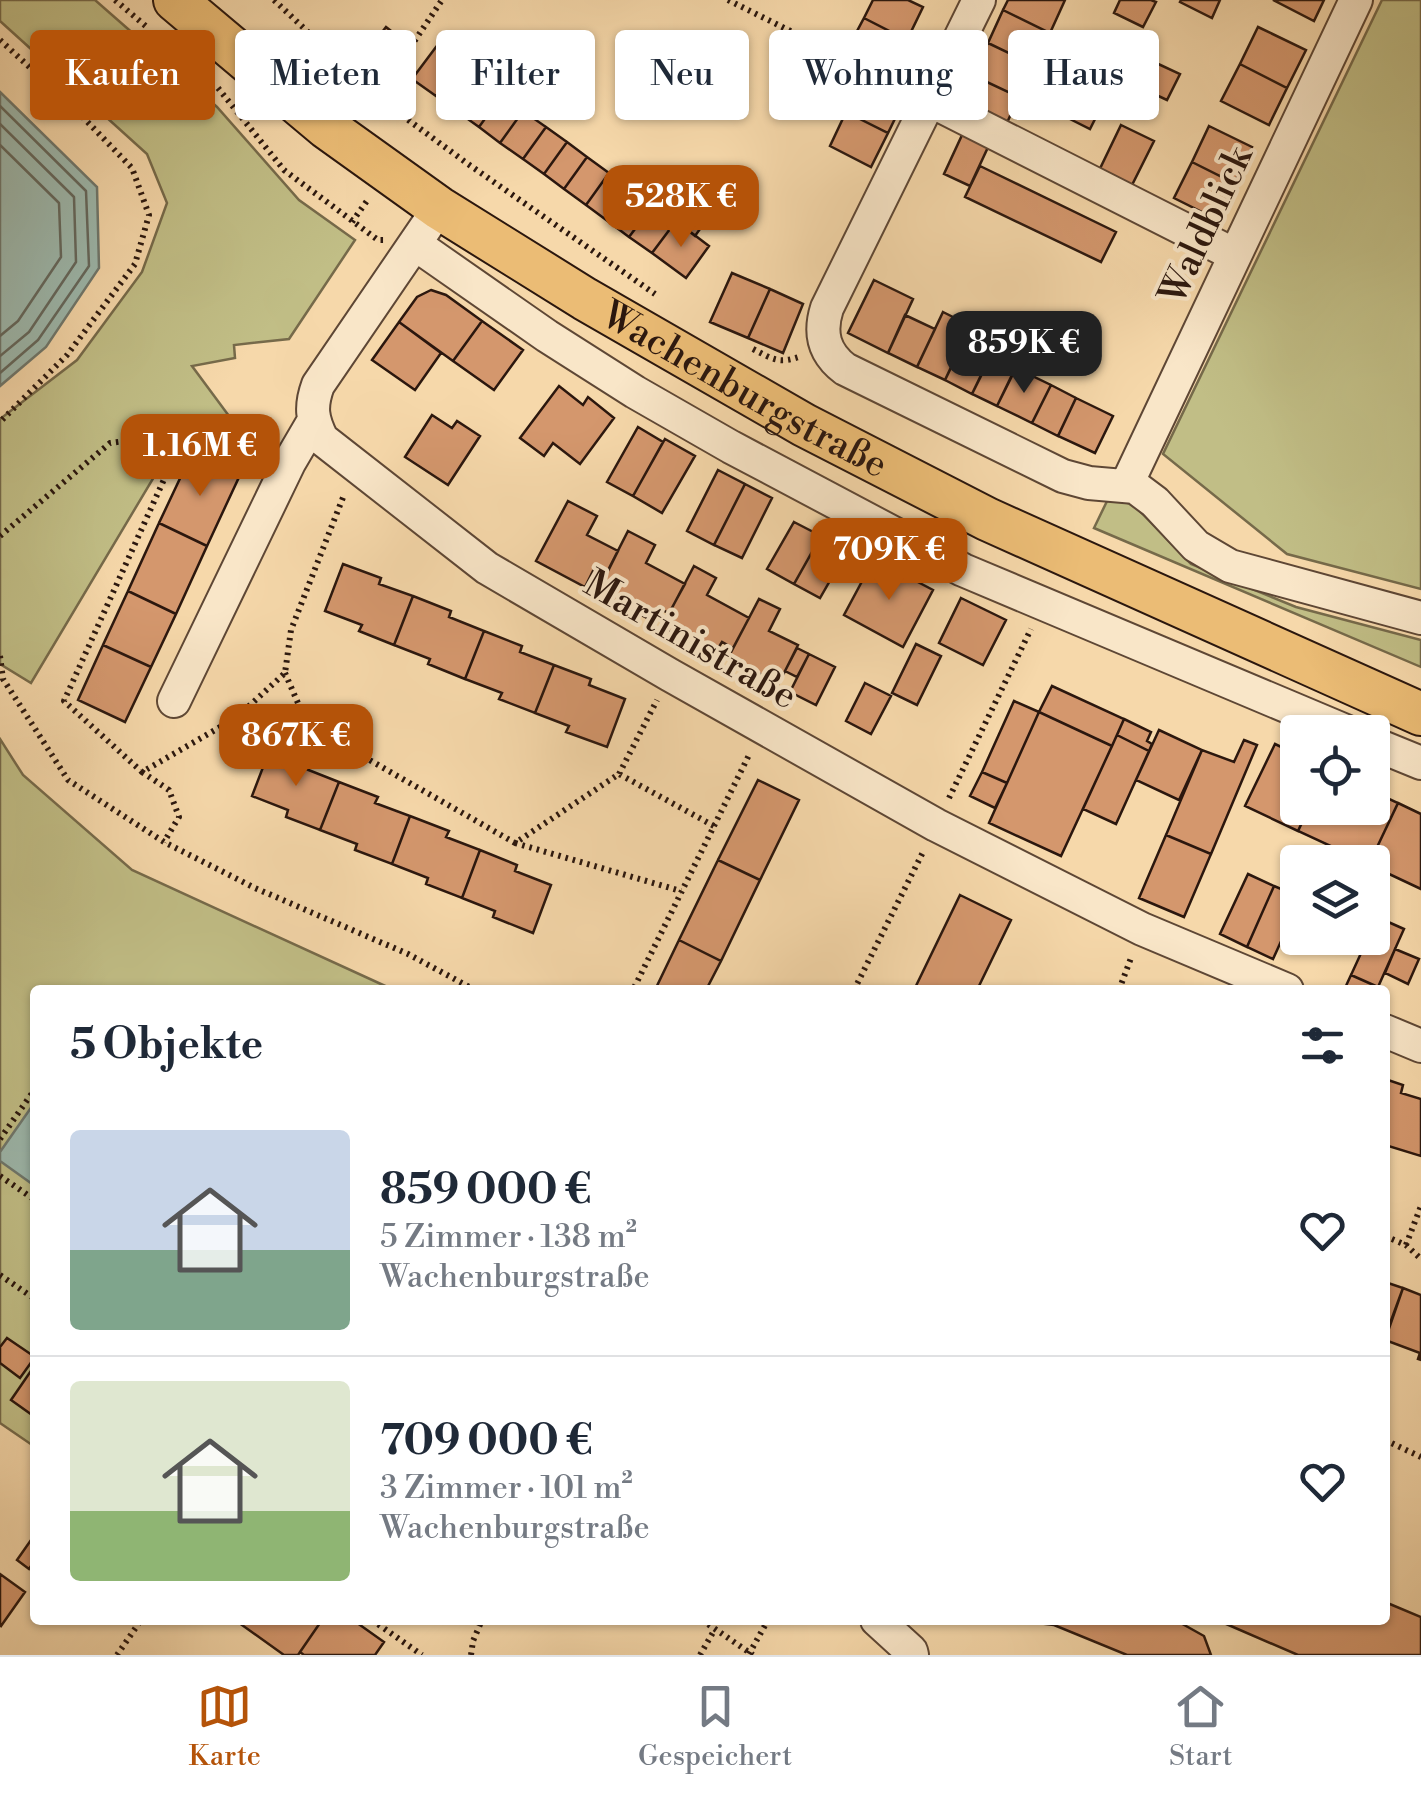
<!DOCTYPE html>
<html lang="de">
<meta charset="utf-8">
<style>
body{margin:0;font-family:"Libre Bodoni",serif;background:#f6f6f7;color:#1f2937;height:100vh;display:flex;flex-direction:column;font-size:38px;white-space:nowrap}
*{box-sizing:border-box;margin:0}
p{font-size:32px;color:#747a83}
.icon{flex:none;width:55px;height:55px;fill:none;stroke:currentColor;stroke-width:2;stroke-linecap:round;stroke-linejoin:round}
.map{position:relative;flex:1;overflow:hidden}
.sheet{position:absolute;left:30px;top:985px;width:1360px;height:640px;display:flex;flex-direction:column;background:#fff;border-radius:10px;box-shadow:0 2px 8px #0004}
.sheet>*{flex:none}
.banner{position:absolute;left:30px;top:30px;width:1362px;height:90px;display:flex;gap:20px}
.buttons{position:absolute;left:1280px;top:715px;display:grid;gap:20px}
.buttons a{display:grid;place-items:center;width:110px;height:110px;border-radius:10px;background:#fff;box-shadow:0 2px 8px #0004;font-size:50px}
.price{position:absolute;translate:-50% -85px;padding:0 22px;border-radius:20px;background:#b45309;color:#fff;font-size:32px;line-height:65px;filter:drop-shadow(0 2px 5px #0008)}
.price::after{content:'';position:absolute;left:50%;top:60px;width:30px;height:22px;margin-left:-15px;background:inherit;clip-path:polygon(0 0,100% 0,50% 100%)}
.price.active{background:#222;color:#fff}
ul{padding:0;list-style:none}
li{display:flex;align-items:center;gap:30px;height:250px;padding:0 40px}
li+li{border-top:2px solid #e0e1e3}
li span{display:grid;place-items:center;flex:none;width:280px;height:200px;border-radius:10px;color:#555}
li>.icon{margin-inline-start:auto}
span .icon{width:120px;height:120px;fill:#fffc;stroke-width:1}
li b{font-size:42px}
h2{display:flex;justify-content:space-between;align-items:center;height:120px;padding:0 40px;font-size:42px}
.chip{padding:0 35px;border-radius:10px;background:#fff;box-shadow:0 2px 8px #0004;font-size:35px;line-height:90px}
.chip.active{background:#b45309;color:#fff}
.dock{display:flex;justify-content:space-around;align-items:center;height:140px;border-top:2px solid #e0e1e3;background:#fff;font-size:28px;color:#747a83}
.dock a{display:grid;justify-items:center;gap:5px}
.dock .active{color:#b45309}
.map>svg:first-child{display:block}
.green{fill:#c1be86;stroke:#766a4a;stroke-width:2.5}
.water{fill:#9db9ae;stroke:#6f786e;stroke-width:2.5}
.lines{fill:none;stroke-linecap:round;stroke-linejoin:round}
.shore{stroke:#64685e;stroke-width:2.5}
.building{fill:#d4976d;stroke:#2b170e;stroke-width:2.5}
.minor-casing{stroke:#5e4735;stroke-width:36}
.major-casing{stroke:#2b170e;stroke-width:46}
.path{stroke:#2b170e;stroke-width:6;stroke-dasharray:2.5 5;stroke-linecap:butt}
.minor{stroke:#f9e6c8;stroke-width:32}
.major{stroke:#ebbc75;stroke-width:42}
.labels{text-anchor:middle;stroke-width:8;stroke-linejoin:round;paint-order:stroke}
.street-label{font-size:38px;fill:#2b170e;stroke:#f9e6c8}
</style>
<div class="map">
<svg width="1421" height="1655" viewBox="0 0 1421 1655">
<rect width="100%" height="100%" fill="#f6d8aa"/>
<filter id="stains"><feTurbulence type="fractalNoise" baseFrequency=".002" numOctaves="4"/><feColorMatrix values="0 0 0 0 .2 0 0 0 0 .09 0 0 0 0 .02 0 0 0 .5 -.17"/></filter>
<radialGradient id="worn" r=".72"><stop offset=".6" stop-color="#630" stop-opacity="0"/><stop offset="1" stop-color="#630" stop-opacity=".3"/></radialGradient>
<path class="green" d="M 0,0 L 95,0 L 217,107 L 299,200 L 355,240 L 289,339 L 234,345 L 235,358 L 192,366 L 229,416 L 176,440 L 31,683 L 0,664 L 0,419 L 77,360 L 142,272 L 167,203 L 147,154 L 0,21 Z
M 1382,0 L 1421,0 L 1421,589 L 1287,554 L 1163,454 Z
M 1109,497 L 1134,505 L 1191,564 L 1296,607 L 1421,640 L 1421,667 L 1094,528 Z
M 0,739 L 23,775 L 132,870 L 394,990 L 35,990 L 35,1447 L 0,1423 Z"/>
<path class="water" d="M 0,92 L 97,187 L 99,268 L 46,347 L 0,386 Z
M 35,1102 L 35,1186 L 0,1161 L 0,1152 Z"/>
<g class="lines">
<path class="shore" d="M 0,106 L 86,191 L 89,266 L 38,340 L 0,373
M 0,124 L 74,197 L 76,262 L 29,332 L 0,356
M 0,145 L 59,203 L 61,257 L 18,321 L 0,336"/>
</g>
<path class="building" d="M 873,0 L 908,0 L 923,7 L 907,40 L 864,18 Z
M 1008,0 L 1065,0 L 1050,33 L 1003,10 Z
M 1120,0 L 1151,0 L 1156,2 L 1143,27 L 1114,13 Z
M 1181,0 L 1220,0 L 1212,18 L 1180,2 Z
M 1273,0 L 1324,0 L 1314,21 Z
M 1003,10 L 1050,33 L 1034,65 L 988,43 Z
M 864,18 L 907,40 L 891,72 L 847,50 Z
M 386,27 L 404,41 L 390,59 L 372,45 Z
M 1258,27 L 1306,50 L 1287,88 L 1240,64 Z
M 988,43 L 1034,65 L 1019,97 L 972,75 Z
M 436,47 L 459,64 L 436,96 L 412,79 Z
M 1099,51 L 1127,65 L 1115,89 L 1087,75 Z
M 1154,62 L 1180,74 L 1167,100 L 1141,88 Z
M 459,64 L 481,80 L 458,112 L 436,96 Z
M 1240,64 L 1287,88 L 1269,125 L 1221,101 Z
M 972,75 L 1019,97 L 1004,129 L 957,107 Z
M 863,79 L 904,100 L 888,133 L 846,112 Z
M 481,80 L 502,95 L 479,127 L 458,112 Z
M 1084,84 L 1107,95 L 1090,129 L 1068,118 Z
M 502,95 L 523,111 L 500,143 L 479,127 Z
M 523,111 L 546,127 L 523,159 L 500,143 Z
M 846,112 L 888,133 L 871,167 L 830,146 Z
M 1121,125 L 1154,141 L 1127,195 L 1095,179 Z
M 1209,126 L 1252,147 L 1234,183 L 1192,162 Z
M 546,127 L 567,142 L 544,174 L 523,159 Z
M 963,133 L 989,145 L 970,186 L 944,174 Z
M 567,142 L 587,157 L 564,189 L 544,174 Z
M 587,157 L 609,173 L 586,205 L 564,189 Z
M 1192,162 L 1234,183 L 1216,219 L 1174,198 Z
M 980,166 L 1116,232 L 1101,262 L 965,197 Z
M 609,173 L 632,190 L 609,222 L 586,205 Z
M 709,174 L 751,205 L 734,228 L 692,198 Z
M 632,190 L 653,205 L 629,237 L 609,222 Z
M 692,198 L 712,212 L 695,236 L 676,221 Z
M 653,205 L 676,221 L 652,253 L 629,237 Z
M 676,221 L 709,246 L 686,278 L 652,253 Z
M 732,273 L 770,289 L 748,338 L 710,322 Z
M 874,280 L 913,299 L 888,353 L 848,333 Z
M 770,289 L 803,304 L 783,353 L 748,338 Z
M 431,290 L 446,295 L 482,321 L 453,361 L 399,322 L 417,297 Z
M 943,312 L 971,326 L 945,380 L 917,367 Z
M 905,315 L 935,329 L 917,367 L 888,353 Z
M 482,321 L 523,350 L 494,390 L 453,361 Z
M 399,322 L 441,353 L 415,390 L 372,360 Z
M 998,340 L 1023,352 L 997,406 L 972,394 Z
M 963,342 L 991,356 L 972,394 L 945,380 Z
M 1016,368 L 1051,385 L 1032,423 L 997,406 Z
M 1051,385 L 1076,398 L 1058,436 L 1032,423 Z
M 559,386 L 583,405 L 588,397 L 614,418 L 580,464 L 553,443 L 544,456 L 520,438 Z
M 1076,398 L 1113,416 L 1095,453 L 1058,436 Z
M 432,415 L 452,428 L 457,421 L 480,436 L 448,485 L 405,457 Z
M 638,427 L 663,442 L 633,496 L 607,482 Z
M 665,439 L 695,456 L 662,513 L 633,496 Z
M 192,453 L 240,475 L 207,546 L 159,523 Z
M 718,470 L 745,484 L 714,545 L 687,531 Z
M 745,484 L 772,498 L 742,558 L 714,545 Z
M 568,501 L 597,516 L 587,535 L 618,551 L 605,577 L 593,571 L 585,587 L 536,561 Z
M 794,522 L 821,536 L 794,584 L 767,569 Z
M 159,523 L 207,546 L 176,614 L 128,591 Z
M 628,531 L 655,545 L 646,563 L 685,584 L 669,613 L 657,608 L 651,620 L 597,592 Z
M 821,536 L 847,551 L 820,598 L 794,584 Z
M 874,559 L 933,590 L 903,647 L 844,615 Z
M 343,564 L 381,578 L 379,584 L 413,596 L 394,645 L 359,631 L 362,625 L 325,611 Z
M 694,566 L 716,578 L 707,595 L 749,618 L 733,648 L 722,642 L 714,655 L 662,627 Z
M 128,591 L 176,614 L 151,667 L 103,645 Z
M 413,596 L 451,611 L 449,617 L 484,631 L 465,679 L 428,664 L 430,659 L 394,645 Z
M 961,598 L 1006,620 L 983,665 L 939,643 Z
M 759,599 L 780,609 L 769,631 L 798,645 L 779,683 L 728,658 Z
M 484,631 L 522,646 L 520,652 L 554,665 L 535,713 L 499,699 L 502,693 L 465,679 Z
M 916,644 L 941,656 L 917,705 L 892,693 Z
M 103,645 L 151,667 L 125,722 L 78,700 Z
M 797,648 L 809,654 L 797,677 L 785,671 Z
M 809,654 L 835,667 L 816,705 L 790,692 Z
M 554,665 L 591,679 L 589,685 L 625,699 L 607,747 L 566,732 L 569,726 L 535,713 Z
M 865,683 L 891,696 L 871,734 L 846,721 Z
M 1052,686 L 1124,719 L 1112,746 L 1039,712 Z
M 1014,701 L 1039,712 L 1007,783 L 982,772 Z
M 1039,712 L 1112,746 L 1061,856 L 989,823 Z
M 1124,719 L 1151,732 L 1147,741 L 1152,744 L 1149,751 L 1117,735 Z
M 1159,730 L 1202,750 L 1179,800 L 1136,780 Z
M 1117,735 L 1149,751 L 1116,824 L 1083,809 Z
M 1244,740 L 1257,745 L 1211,854 L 1166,835 L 1202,750 L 1234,762 Z
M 1275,744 L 1298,755 L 1298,808 L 1309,808 L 1298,831 L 1245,806 Z
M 270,749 L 308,764 L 306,769 L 339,782 L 320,830 L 286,817 L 288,810 L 252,796 Z
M 982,772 L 1007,783 L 995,808 L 970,796 Z
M 758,780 L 799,800 L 760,880 L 718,860 Z
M 339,782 L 378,797 L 375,803 L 410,816 L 392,864 L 355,850 L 357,844 L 320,830 Z
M 1372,791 L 1398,803 L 1370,862 L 1365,862 L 1298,831 L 1309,808 L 1372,808 Z
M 1398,803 L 1421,814 L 1421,889 L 1372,866 L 1370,862 Z
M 410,816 L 449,831 L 446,837 L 480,850 L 462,898 L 426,884 L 428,878 L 392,864 Z
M 1166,835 L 1211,854 L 1184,917 L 1139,898 Z
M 480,850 L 517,865 L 515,871 L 551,885 L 533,933 L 493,917 L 495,911 L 462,898 Z
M 718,860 L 760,880 L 721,961 L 679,940 Z
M 1248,874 L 1274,886 L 1247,947 L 1220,934 Z
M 1274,886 L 1298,896 L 1298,904 L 1273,959 L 1247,947 Z
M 960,895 L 1011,920 L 977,990 L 914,990 Z
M 1377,917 L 1404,929 L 1378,987 L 1351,975 L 1368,938 L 1372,938 L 1372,927 Z
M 679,940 L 721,961 L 706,990 L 655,990 Z
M 1395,949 L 1419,959 L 1408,984 L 1385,973 Z
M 1351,975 L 1378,987 L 1377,990 L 1345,988 Z
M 1385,1079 L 1403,1085 L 1401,1093 L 1421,1099 L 1421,1156 L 1385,1145 L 1388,1138 L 1385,1137 Z
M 1385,1282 L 1403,1288 L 1385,1337 Z
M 1403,1288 L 1421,1295 L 1421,1360 L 1418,1359 L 1420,1353 L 1385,1340 Z
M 7,1338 L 35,1357 L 20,1378 L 0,1363 L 0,1347 Z
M 35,1365 L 35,1417 L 11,1400 Z
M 31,1540 L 35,1543 L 35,1560 L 29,1569 L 17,1560 Z
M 0,1574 L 25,1592 L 1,1626 L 0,1625 Z
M 1385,1602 L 1421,1617 L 1421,1655 L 1298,1655 L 1217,1620 L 1385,1620 Z
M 235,1620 L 322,1620 L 298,1655 L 284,1655 Z
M 322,1620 L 353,1620 L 384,1642 L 375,1655 L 304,1655 L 300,1652 Z
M 1012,1620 L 1180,1620 L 1179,1622 L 1204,1636 L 1211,1655 L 1127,1655 L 1054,1625 Z"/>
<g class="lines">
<g class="minor-casing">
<path id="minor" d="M 979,0 L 827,308 C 819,333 824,353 845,369 L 1063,476 L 1089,483 L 1135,487 L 1155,502 L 1196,546 L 1230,566 L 1421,618
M 931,101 L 1235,255
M 439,208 L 318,385 C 310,407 312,419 322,439 L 487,568 L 670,675 L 936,825 L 1142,929 L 1287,990
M 415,244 L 547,336 L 635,392 L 731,447 L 963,570 L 1348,732
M 1127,484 L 1356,0
M 174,701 L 289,463 L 313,422
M 1372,743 L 1421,763
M 1385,1031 L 1421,1046
M 877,1620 L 911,1651 L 912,1655"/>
</g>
<g class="major-casing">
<g id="major">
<path id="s1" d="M 175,0 L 326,127 L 439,208 L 585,299 L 804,425 L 987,519 L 1421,714"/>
</g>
</g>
<path class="path" d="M 115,0 L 148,28
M 274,0 L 377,97 L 468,164 L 655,294
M 728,0 L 903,87
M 0,40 L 76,110 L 132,168 L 149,215 L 135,264 L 67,355 L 0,422
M 218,88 L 284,170 L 378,240 L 384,240
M 377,97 L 442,0
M 352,222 L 369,198
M 753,349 C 774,360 779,364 802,356
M 185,433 L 64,701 L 142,772 L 236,718 L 285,673 L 291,630 L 344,495
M 0,536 L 110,443 L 185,433 L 225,436 L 274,430
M 0,656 L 3,679 L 68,780 L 164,842 L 255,888 L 408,954 L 475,990
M 285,673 L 307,724
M 237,718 L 308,725 L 515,843 L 619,774 L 714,826 L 633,990
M 142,772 L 169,790 L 179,817 L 164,842
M 619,774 L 657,700
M 949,798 L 1031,629
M 714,826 L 749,755
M 515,843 L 681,891
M 854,990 L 924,850
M 1119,990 L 1131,958
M 0,1139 L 35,1089
M 0,1176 L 35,1200
M 1385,1236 L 1406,1245 L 1421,1259
M 1406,1245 L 1421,1206
M 0,1275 L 35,1299
M 1385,1440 L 1421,1457
M 372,1620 L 422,1655
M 702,1620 L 753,1655
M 749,1654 L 768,1620
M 117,1655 L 141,1620
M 471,1655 L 473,1641 L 482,1620
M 700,1655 L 715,1629"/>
<use href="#minor" class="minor"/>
<use href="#major" class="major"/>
</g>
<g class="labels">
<g class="street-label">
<text transform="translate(1205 225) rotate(-65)" y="13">Waldblick</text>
<text dy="13" stroke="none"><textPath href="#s1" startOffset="692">Wachenburgstraße</textPath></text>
<text transform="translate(691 639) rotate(30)" y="13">Martinistraße</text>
</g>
</g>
<rect width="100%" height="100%" filter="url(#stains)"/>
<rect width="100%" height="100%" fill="url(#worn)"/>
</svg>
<div class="buttons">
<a><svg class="icon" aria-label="locate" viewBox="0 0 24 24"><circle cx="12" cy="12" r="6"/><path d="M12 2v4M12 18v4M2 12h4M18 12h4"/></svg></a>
<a><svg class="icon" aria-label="layers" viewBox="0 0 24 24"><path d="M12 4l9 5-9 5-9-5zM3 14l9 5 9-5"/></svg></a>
</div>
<b class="price" style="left:681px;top:250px">528K €</b>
<b class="price active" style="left:1024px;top:396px">859K €</b>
<b class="price" style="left:200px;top:499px">1.16M €</b>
<b class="price" style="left:889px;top:603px">709K €</b>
<b class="price" style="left:296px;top:789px">867K €</b>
<div class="banner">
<a class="chip active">Kaufen</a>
<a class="chip">Mieten</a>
<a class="chip">Filter</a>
<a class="chip">Neu</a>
<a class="chip">Wohnung</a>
<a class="chip">Haus</a>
</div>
<section class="sheet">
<h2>5 Objekte<svg class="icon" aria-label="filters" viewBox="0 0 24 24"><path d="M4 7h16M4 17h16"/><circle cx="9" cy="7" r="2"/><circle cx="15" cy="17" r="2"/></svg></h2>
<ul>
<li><span style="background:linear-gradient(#c9d6e8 60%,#7fa58c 0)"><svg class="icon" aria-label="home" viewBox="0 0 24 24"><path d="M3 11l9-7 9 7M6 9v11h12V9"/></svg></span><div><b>859 000 €</b><p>5 Zimmer · 138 m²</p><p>Wachenburgstraße</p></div><svg class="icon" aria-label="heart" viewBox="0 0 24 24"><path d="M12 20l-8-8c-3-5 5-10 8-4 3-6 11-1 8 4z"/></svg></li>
<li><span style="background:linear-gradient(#dfe7d0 65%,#8fb573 0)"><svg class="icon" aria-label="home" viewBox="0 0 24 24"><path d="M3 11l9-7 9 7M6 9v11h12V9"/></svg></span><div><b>709 000 €</b><p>3 Zimmer · 101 m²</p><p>Wachenburgstraße</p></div><svg class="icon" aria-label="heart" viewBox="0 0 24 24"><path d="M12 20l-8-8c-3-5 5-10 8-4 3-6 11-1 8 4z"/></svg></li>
</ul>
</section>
</div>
<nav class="dock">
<a class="active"><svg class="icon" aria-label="map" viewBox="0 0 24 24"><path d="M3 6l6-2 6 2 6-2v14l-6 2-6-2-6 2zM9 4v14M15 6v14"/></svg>Karte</a>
<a><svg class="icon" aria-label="saved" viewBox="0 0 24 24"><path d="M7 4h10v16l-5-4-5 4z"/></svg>Gespeichert</a>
<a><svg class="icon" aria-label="home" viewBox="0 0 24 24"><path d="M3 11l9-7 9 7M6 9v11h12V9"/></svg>Start</a>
</nav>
